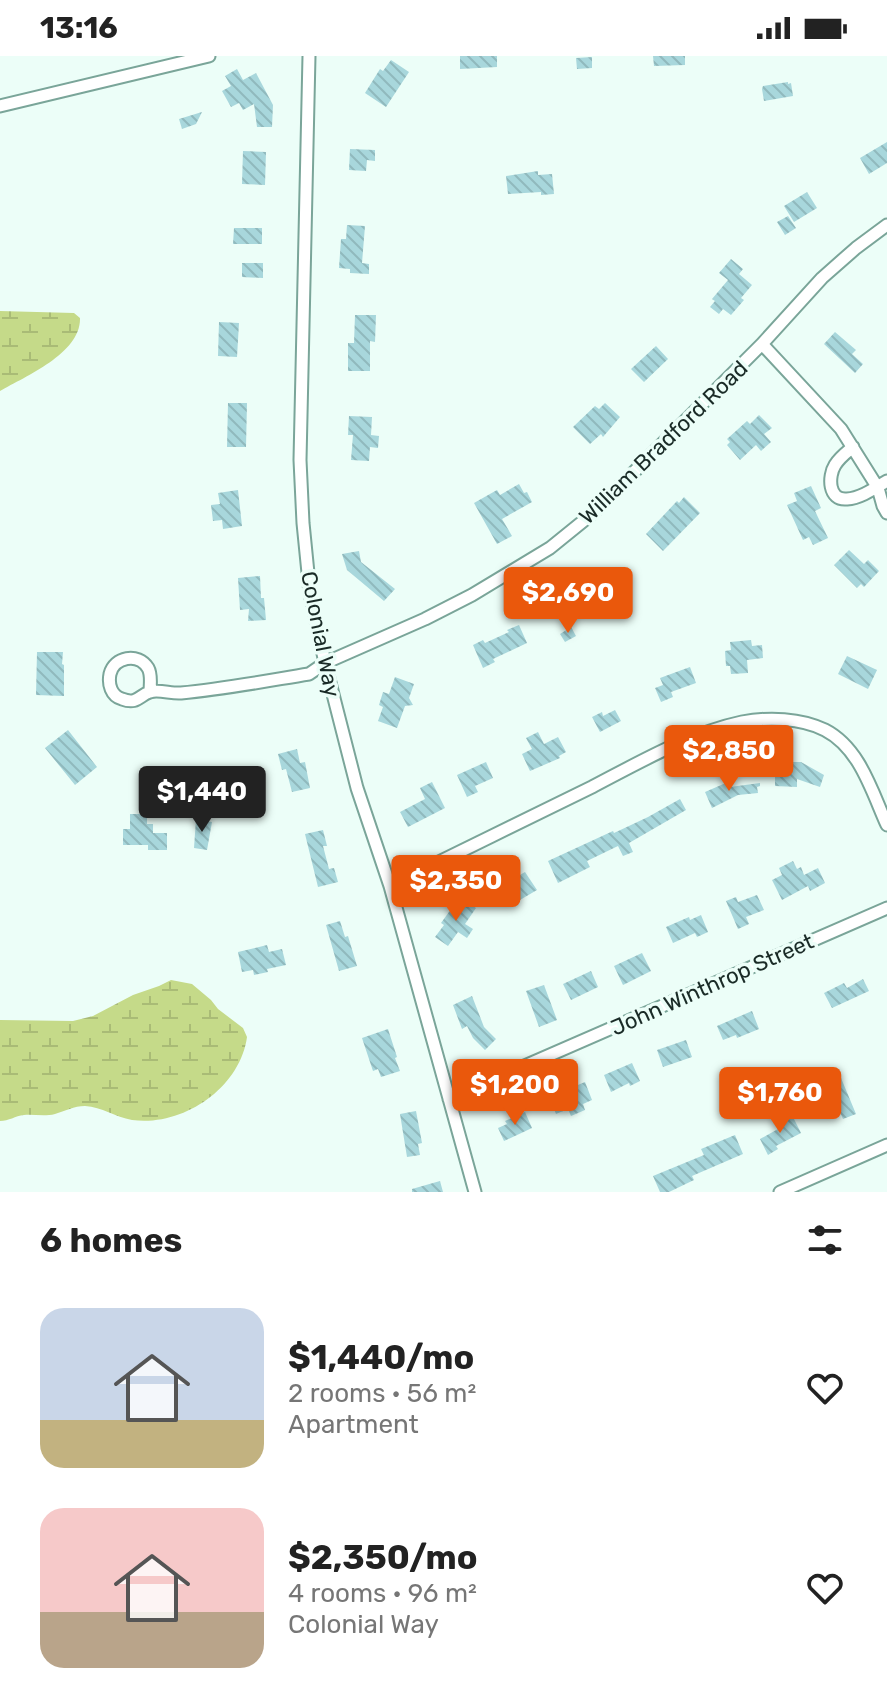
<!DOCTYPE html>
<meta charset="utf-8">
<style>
body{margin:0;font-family:Rubik,sans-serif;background:#f2f2f2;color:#222;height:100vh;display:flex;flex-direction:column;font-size:30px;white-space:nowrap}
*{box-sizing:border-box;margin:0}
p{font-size:26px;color:#767676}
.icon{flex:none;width:44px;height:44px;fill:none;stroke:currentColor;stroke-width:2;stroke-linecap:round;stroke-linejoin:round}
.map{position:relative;height:1136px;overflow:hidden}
.sheet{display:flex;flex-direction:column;background:#fff;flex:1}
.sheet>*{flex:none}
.price{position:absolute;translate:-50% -68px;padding:0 18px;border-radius:8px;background:#ea580c;color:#fff;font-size:26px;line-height:52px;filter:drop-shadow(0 2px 4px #0008)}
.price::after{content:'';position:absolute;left:50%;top:48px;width:24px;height:18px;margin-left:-12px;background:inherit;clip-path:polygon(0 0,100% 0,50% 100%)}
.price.selected{background:#222;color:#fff}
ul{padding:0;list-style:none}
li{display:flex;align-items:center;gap:24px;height:200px;padding:0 40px}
li span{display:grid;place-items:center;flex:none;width:224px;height:160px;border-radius:24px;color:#555}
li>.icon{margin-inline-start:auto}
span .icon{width:96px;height:96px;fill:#fffc;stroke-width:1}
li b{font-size:34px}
h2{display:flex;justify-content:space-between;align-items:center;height:96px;padding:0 40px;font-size:34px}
.status{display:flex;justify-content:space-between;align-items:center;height:56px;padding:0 40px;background:#fff;direction:ltr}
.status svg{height:22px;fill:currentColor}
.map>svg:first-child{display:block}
.wetland{fill:url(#wetland-marsh)}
.building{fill:url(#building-back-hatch)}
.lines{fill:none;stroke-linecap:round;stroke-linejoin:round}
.street-casing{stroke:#7aa599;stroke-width:15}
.street{stroke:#fff;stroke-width:11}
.labels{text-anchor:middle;stroke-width:7;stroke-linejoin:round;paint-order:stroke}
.street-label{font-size:22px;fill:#1a2b27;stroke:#ecfef8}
</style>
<div class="status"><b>13:16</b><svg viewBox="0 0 49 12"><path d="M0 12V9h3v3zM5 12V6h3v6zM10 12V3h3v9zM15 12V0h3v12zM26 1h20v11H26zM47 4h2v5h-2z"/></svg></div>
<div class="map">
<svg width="887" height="1136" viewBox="0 0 887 1136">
<defs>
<pattern id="wetland-marsh" width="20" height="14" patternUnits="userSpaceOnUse" patternTransform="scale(2)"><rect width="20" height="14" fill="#c5da89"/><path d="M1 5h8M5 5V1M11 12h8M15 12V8" fill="none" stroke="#a9bb76"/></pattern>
<pattern id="building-back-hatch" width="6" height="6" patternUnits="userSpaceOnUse" patternTransform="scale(2)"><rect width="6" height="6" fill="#a8d7dc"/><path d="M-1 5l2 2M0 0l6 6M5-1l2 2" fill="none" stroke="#90b9bd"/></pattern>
</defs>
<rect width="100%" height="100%" fill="#ecfef8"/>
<path class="wetland" d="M 0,255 L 74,257 L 80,262 C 81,297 26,320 0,335 Z
M 171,924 L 192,928 L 211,944 L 218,953 L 243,972 L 247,981 C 240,1032 183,1071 132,1064 C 115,1061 102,1051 85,1050 C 74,1050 65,1055 55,1058 C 44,1061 34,1058 24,1059 C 15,1060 9,1065 0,1065 L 0,964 L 73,965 L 93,960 L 133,939 L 159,930 Z"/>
<path class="building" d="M 460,0 L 497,0 L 497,11 L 460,13 Z
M 653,0 L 685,0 L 685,9 L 654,10 Z
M 592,1 L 592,12 L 577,13 L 576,2 Z
M 391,4 L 409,16 L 386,51 L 365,37 L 380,13 L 383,15 Z
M 237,13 L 243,24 L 256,17 L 273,49 L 272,71 L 257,71 L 254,48 L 243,54 L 239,47 L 231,51 L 222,35 L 231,30 L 225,20 Z
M 788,26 L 788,28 L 791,27 L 793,40 L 764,45 L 762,33 L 763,30 Z
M 202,56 L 196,68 L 182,73 L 179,63 Z
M 887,86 L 887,107 L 869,118 L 860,102 Z
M 350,93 L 375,94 L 375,105 L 367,104 L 366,115 L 349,114 Z
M 243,95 L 266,96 L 265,129 L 242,128 Z
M 538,115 L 538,119 L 552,118 L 554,138 L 541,139 L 541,136 L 508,138 L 506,120 Z
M 807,136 L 817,152 L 794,166 L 784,150 Z
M 788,160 L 796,172 L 785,179 L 777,166 Z
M 347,169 L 365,170 L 362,207 L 369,208 L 369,218 L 350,217 L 350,213 L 339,212 L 341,183 L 346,183 Z
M 234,172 L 262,172 L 262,188 L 233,188 Z
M 731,203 L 743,213 L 739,218 L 752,229 L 741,242 L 744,244 L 731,259 L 723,253 L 719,258 L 710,251 L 715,245 L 712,243 L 728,224 L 719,217 Z
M 242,207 L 263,207 L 263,222 L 242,221 Z
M 355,259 L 376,259 L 375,286 L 370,285 L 370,315 L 348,315 L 348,287 L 354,287 Z
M 219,266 L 239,267 L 237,301 L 218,300 Z
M 835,276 L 856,294 L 852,298 L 863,308 L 855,317 L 824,288 Z
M 656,290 L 668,303 L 644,326 L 631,313 Z
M 228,347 L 247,347 L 246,391 L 227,391 Z
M 605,347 L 620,361 L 603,381 L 601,378 L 590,388 L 573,371 L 595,350 L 599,353 Z
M 759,359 L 772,372 L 764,378 L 771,386 L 761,395 L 756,389 L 740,404 L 727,389 L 730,386 L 727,383 L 747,365 L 750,368 Z
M 349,360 L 372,361 L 371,379 L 379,380 L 378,392 L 370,391 L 369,405 L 351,404 L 353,379 L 348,379 Z
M 519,428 L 524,437 L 527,436 L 532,446 L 502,463 L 512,480 L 497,488 L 474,447 L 497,434 L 500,439 Z
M 811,430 L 821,452 L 815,455 L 828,482 L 813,489 L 809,481 L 803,484 L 787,449 L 797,445 L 794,437 Z
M 238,434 L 242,470 L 223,473 L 222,464 L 213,465 L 211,449 L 220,448 L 218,437 Z
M 684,441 L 700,457 L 663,495 L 646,478 L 677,445 L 679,447 Z
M 849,494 L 864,508 L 868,504 L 879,515 L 864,531 L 861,528 L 857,532 L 834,509 Z
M 359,495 L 361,506 L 395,533 L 384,545 L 347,514 L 342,498 Z
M 260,520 L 261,542 L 264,542 L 266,564 L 248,565 L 249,553 L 240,554 L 238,522 Z
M 604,521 L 616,538 L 602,548 L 605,553 L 594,561 L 589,555 L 578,563 L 567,549 L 579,540 L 575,534 L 587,525 L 591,530 Z
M 519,569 L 527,587 L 493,603 L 495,606 L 483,612 L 473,589 L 483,584 L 485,587 L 509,576 L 507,574 Z
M 571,571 L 576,580 L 565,586 L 560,578 Z
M 751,584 L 752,590 L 762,589 L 763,602 L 747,604 L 748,617 L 731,618 L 730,610 L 726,610 L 725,595 L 731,594 L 730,586 Z
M 37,596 L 63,596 L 62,608 L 64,609 L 64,640 L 36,639 Z
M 847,600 L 877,614 L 868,633 L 838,618 Z
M 690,611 L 696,627 L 671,636 L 673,641 L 661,646 L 655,632 L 663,629 L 660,622 Z
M 395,621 L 414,628 L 409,642 L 413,649 L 405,650 L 397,672 L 378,665 L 383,651 L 379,649 L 383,636 L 389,638 Z
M 615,654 L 621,665 L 600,676 L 592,661 L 602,656 L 603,660 Z
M 68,674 L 97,711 L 75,729 L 45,692 Z
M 538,676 L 544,688 L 558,681 L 566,696 L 559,700 L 560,702 L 530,715 L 522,698 L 532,693 L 526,682 Z
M 297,693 L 300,707 L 305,706 L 310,732 L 292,736 L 286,713 L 282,714 L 278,698 Z
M 486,706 L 493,722 L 475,730 L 478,736 L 467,741 L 457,719 Z
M 775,706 L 801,706 L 824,719 L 820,731 L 797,723 L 797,731 L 775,730 Z
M 432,726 L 445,752 L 408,771 L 400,756 L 425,743 L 420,732 Z
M 728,726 L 730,731 L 760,727 L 760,730 L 757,731 L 758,737 L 738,739 L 712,752 L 705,736 Z
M 680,743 L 686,754 L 629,787 L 633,796 L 623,800 L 618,790 L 587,805 L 590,811 L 558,827 L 548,805 L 613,775 L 614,777 L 648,761 Z
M 130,758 L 147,758 L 147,768 L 153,768 L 153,777 L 167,777 L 167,794 L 148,794 L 148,789 L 123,789 L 123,773 L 130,773 Z
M 196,763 L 212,766 L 207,794 L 194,792 Z
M 323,774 L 327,790 L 323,790 L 329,813 L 334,812 L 338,826 L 318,831 L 305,778 Z
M 793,805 L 797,813 L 801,811 L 804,819 L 818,812 L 825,827 L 810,835 L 808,830 L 782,844 L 772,824 L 782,819 L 779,812 Z
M 525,816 L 537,834 L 508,851 L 496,833 Z
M 757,839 L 764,854 L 746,861 L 749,868 L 738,873 L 726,845 L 736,841 L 738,846 Z
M 466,845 L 476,852 L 465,868 L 473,873 L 467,882 L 458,876 L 448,890 L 435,881 L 444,869 L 441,867 L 454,849 L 460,853 Z
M 701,859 L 708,876 L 697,881 L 695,877 L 673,887 L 666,871 L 689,861 L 690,864 Z
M 340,865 L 345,881 L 348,880 L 357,910 L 339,915 L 326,869 Z
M 267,889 L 269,896 L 282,893 L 286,909 L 267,913 L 268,916 L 254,919 L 253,914 L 242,916 L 238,896 Z
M 642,897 L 651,915 L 623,929 L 614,910 Z
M 591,915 L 598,931 L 571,944 L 563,928 Z
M 863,923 L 869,935 L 832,952 L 824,937 L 844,927 L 847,932 Z
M 544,929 L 557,964 L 539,971 L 526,935 Z
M 472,940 L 484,971 L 496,983 L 485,994 L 473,982 L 467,970 L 462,973 L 453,949 Z
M 752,955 L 759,973 L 737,982 L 736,979 L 723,984 L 717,970 Z
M 388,973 L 397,1001 L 395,1002 L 400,1015 L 381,1021 L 378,1013 L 373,1015 L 362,982 Z
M 686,984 L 692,1001 L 663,1011 L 657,994 Z
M 632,1007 L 640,1025 L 630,1030 L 629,1027 L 611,1036 L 604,1019 Z
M 841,1022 L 856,1058 L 843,1063 L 838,1052 L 827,1056 L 825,1052 L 812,1058 L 803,1038 Z
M 585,1026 L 592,1044 L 583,1048 L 585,1054 L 571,1060 L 568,1053 L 556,1058 L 549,1041 Z
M 416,1055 L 422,1087 L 418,1088 L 420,1099 L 407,1101 L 400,1058 Z
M 525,1056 L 532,1072 L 504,1085 L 498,1072 L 507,1068 L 505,1065 Z
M 793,1061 L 801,1077 L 776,1090 L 778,1093 L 768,1099 L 760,1083 L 778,1073 L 776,1070 Z
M 735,1079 L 743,1098 L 692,1120 L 694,1124 L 669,1136 L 660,1136 L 653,1120 L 704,1099 L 701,1093 Z
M 440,1125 L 443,1136 L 412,1136 L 412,1133 Z"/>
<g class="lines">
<g class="street-casing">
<path id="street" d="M 309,0 L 300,404 L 303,467 L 310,537 L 325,607 L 357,732 L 390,830 L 475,1136
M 0,50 L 209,0
M 762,288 L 841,373 L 878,432 L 883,450 L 887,457
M 853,391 C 846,397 840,401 835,409 C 828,420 828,445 847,443 C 861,442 875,432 887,425
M 150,636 C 150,628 152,619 148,612 C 138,596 114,601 110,618 C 108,628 111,640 122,643 C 138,649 139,639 150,636 C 158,633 172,638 181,637 C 224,633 266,625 309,618 L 325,607 L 425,563 L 472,539 L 550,492 L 592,458 L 762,288 L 822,222 L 856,192 L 887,169
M 390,830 C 457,797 525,764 592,731 C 638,707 690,677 742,666 C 768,661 801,662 825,674 C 860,692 872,736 887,769
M 449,1043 L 887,852
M 780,1136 L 887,1089"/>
</g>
<use href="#street" class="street"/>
</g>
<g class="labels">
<g class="street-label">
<text transform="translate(663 386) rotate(-44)" y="8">William Bradford Road</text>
<text transform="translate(321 578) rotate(79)" y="8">Colonial Way</text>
<text transform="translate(712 928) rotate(-24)" y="8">John Winthrop Street</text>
</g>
</g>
</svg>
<b class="price" style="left:568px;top:579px">$2,690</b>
<b class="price" style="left:729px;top:737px">$2,850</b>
<b class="price selected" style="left:202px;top:778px">$1,440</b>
<b class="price" style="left:456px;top:867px">$2,350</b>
<b class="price" style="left:515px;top:1071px">$1,200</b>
<b class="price" style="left:780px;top:1079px">$1,760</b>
</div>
<section class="sheet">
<h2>6 homes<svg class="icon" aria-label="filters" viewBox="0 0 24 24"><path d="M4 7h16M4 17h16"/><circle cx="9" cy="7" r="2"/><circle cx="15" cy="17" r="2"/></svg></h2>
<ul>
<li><span style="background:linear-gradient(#c9d6e8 70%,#c2b280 0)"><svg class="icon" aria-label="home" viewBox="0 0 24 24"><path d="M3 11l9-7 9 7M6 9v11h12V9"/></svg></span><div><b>$1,440/mo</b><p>2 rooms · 56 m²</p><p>Apartment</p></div><svg class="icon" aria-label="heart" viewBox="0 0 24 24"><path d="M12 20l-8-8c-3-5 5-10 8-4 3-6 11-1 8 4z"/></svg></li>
<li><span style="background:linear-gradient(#f6c9c9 65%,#b9a48a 0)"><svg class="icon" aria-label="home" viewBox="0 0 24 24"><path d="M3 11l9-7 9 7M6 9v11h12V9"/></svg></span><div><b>$2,350/mo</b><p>4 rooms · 96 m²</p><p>Colonial Way</p></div><svg class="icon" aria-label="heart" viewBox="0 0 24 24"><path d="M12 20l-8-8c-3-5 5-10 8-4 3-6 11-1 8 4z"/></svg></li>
</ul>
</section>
